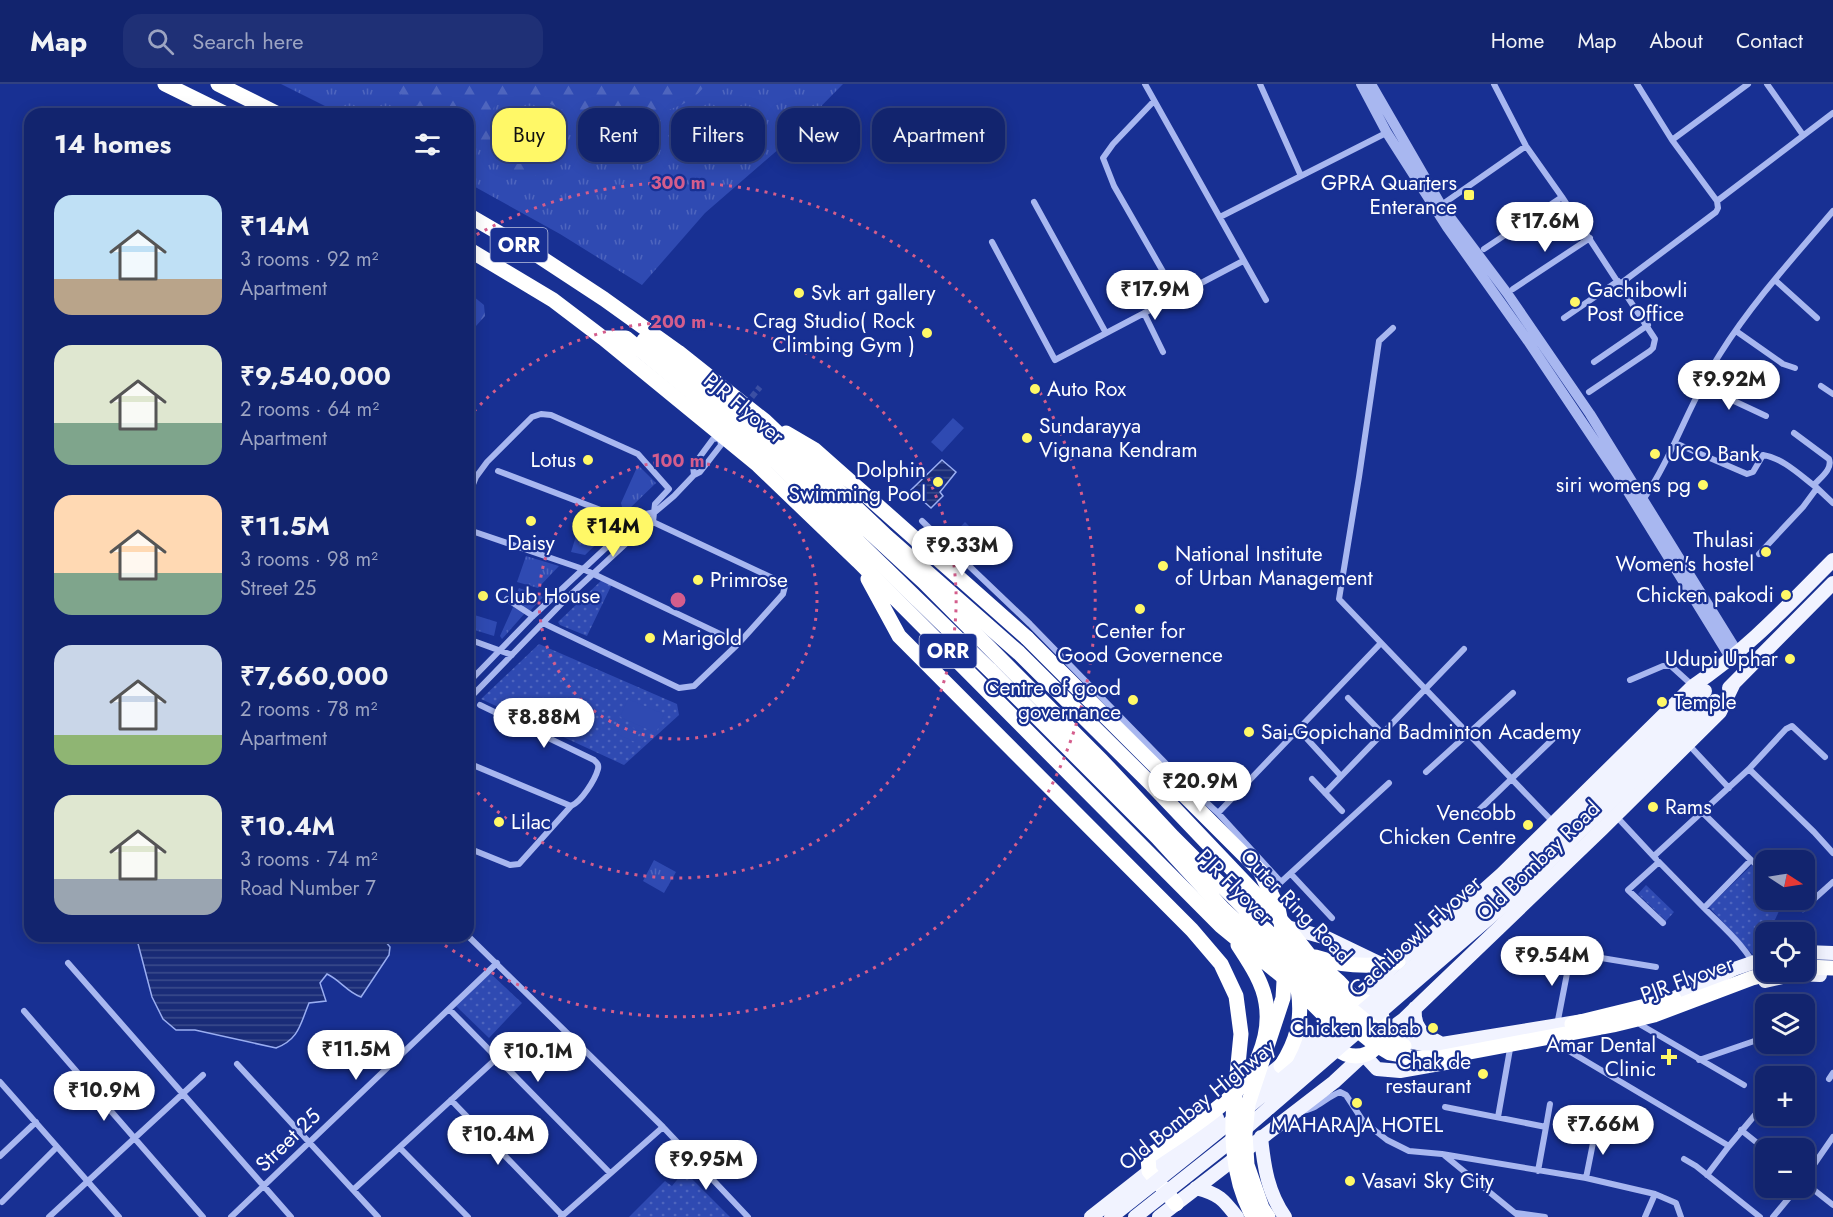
<!DOCTYPE html>
<meta charset="utf-8">
<style>
body{margin:0;font-family:Jost,sans-serif;background:#1f3076;color:#f1f3f6;height:100vh;display:flex;flex-direction:column;font-size:22px;white-space:nowrap}
*{box-sizing:border-box;margin:0}
p{font-size:20px;color:#9ca4c2}
.icon{flex:none;width:33px;height:33px;fill:none;stroke:currentColor;stroke-width:2;stroke-linecap:round;stroke-linejoin:round}
.map{position:relative;flex:1;overflow:hidden}
.sheet{position:absolute;left:24px;top:24px;width:450px;height:834px;display:flex;flex-direction:column;background:#12246e;border-radius:18px;box-shadow:0 3px 15px #0003,0 0 0 2px #314181}
.sheet>*{flex:none}
.guide{position:absolute;left:492px;top:24px;width:570px;height:54px;display:flex;gap:12px}
.needle{width:39px;rotate:102deg}
.tools{position:absolute;left:1755px;top:766px;display:grid;gap:12px}
.tools a{display:grid;place-items:center;width:60px;height:60px;border-radius:12px;background:#12246e;box-shadow:0 3px 15px #0003,0 0 0 2px #314181;font-size:30px}
.price{position:absolute;translate:-50% -51px;padding:0 14px;border-radius:21px;background:#fff;color:#222;font-size:20px;line-height:39px;filter:drop-shadow(0 2px 3px #0008)}
.price::after{content:'';position:absolute;left:50%;top:36px;width:18px;height:14px;margin-left:-9px;background:inherit;clip-path:polygon(0 0,100% 0,50% 100%)}
.price.selected{background:#fff867;color:#111}
ul{padding:0;list-style:none}
li{display:flex;align-items:center;gap:18px;height:150px;padding:0 30px}
li span{display:grid;place-items:center;flex:none;width:168px;height:120px;border-radius:18px;color:#555}
li>.icon{margin-inline-start:auto}
span .icon{width:72px;height:72px;fill:#fffc;stroke-width:1}
li b{font-size:26px}
h2{display:flex;justify-content:space-between;align-items:center;height:72px;padding:0 30px;font-size:26px}
.chip{padding:0 21px;border-radius:18px;background:#12246e;box-shadow:0 3px 15px #0003,0 0 0 2px #314181;font-size:21px;line-height:54px}
.chip.selected{background:#fff867;color:#111}
header{display:flex;align-items:center;gap:36px;box-sizing:border-box;height:84px;padding:0 30px;background:#12246e;border-bottom:2px solid #314181}
header strong{font-size:28px}
nav{display:flex;gap:33px;margin-inline-start:auto;font-size:21px}
.search{width:420px;height:54px;background:#1f3076;display:flex;align-items:center;gap:15px;box-sizing:border-box;padding:0 21px;border-radius:18px;color:#9ca4c2;font-size:22px}
.map>svg:first-child{display:block}
.grass{fill:url(#grass-tufts)}
.forest{fill:url(#forest-firs)}
.park{fill:url(#park-dots)}
.pitch{fill:#2f4ab2}
.water{fill:url(#water-rules);stroke:#9aaef2;stroke-width:1.5}
.lines{fill:none;stroke-linecap:round;stroke-linejoin:round}
.minor-tunnel{stroke:#3b4fa3;stroke-width:6;stroke-dasharray:6 3;stroke-linecap:butt}
.minor{stroke:#a8b7f0;stroke-width:6}
.tertiary{stroke:#a8b7f0;stroke-width:10}
.primary{stroke:#f1f3ff;stroke-width:14}
.motorway{stroke:#fff;stroke-width:15}
.primary-bridge{stroke:#f1f3ff;stroke-width:14}
.motorway-bridge{stroke:#fff;stroke-width:15}
.ring{fill:none;stroke:#d45d8c;stroke-width:3;stroke-dasharray:3 6}
.poi-dot{fill:#fff867;stroke:#183093;stroke-width:2}
.labels{text-anchor:middle;stroke-width:4.5;stroke-linejoin:round;paint-order:stroke}
.shield{fill:#183093;stroke:#bac1df;stroke-width:1.5}
.shield-label{font-size:20px;font-weight:bold;fill:#fff}
.poi-label{font-size:21px;fill:#fff;stroke:#183093;text-anchor:start}
.street-label{font-size:21px;fill:#fff;stroke:#183093}
.centre{fill:#d45d8c;stroke:#183093;stroke-width:3}
.ring-label{font-size:18px;text-anchor:middle;font-weight:bold;fill:#d45d8c;stroke:#183093;stroke-width:4.5;stroke-linejoin:round;paint-order:stroke}
</style>
<header>
<strong>Map</strong>
<div class="search"><svg class="icon" aria-label="search" viewBox="0 0 24 24"><circle cx="10" cy="10" r="6"/><path d="M15 15l6 6"/></svg>Search here</div>
<nav><a>Home</a><a>Map</a><a>About</a><a>Contact</a></nav>
</header>
<div class="map">
<svg width="1833" height="1133" viewBox="0 0 1833 1133">
<defs>
<pattern id="grass-tufts" width="24" height="20" patternUnits="userSpaceOnUse" patternTransform="scale(1.5)"><rect width="24" height="20" fill="#2f4ab2"/><path d="M3 7l-1-3M5 7V3M7 7l1-3M15 17l-1-3M17 17v-4M19 17l1-3" fill="none" stroke="#4e65be"/></pattern>
<pattern id="forest-firs" width="22" height="20" patternUnits="userSpaceOnUse" patternTransform="scale(1.5)"><rect width="22" height="20" fill="#2f4ab2"/><path d="M5 1l3.5 6h-7zM16 11l3.5 6h-7z" fill="#4e65be"/></pattern>
<pattern id="park-dots" width="8" height="8" patternUnits="userSpaceOnUse" patternTransform="scale(1.5)"><rect width="8" height="8" fill="#2f4ab2"/><path d="M2 2h.1M6 6h.1" fill="none" stroke="#4e65be" stroke-width="1.8" stroke-linecap="round"/></pattern>
<pattern id="water-rules" width="6" height="5" patternUnits="userSpaceOnUse" patternTransform="scale(1.5)"><rect width="6" height="5" fill="#1a2c78"/><path d="M0 2.5h6" fill="none" stroke="#3c4c8c"/></pattern>
</defs>
<rect width="100%" height="100%" fill="#183093"/>
<path class="grass" d="M 281,0 L 843,0 L 780,64 L 705,129 L 642,201 L 560,150 L 468,99 L 468,30 L 341,30 Z
M 638,381 L 656,399 L 629,425 L 622,423 L 621,419 Z
M 583,430 L 613,442 L 611,446 L 585,471 L 571,468 Z
M 526,472 L 559,482 L 538,504 L 517,498 Z
M 519,504 L 543,513 L 530,527 L 516,517 L 515,512 Z
M 513,523 L 525,529 L 502,555 L 500,552 Z
M 468,529 L 497,538 L 494,552 L 468,544 Z
M 654,776 L 676,788 L 664,809 L 643,797 Z"/>
<path class="forest" d="M 391,0 L 706,0 C 702,6 696,12 690,16 C 672,28 613,44 592,40 C 580,38 570,29 559,24 C 536,13 515,9 494,23 C 483,58 530,56 546,75 L 545,87 L 537,92 L 512,86 L 468,56 L 468,30 L 430,30 L 405,14 Z
M 468,208 L 484,221 L 485,232 L 476,242 L 468,245 Z"/>
<path class="park" d="M 605,493 L 613,498 L 587,552 L 560,541 L 558,538 Z
M 539,560 L 677,620 L 679,631 L 624,681 L 481,615 Z
M 1752,781 L 1765,794 L 1766,816 L 1784,816 L 1769,849 L 1766,849 L 1765,856 L 1758,872 L 1755,873 L 1709,823 Z
M 1646,801 L 1674,828 L 1666,837 L 1638,810 Z
M 490,889 L 522,919 L 489,954 L 456,922 Z
M 684,1087 L 730,1133 L 629,1133 L 665,1097 L 672,1102 Z"/>
<path class="pitch" d="M 953,334 L 964,344 L 942,368 L 931,358 Z
M 965,438 L 990,463 L 973,482 L 947,457 Z
M 628,615 L 664,630 L 656,649 L 620,633 Z
M 622,639 L 640,647 L 635,658 L 617,650 Z"/>
<path class="water" d="M 942,376 L 956,388 L 940,408 L 943,412 L 931,424 L 911,406 Z
M 136,852 L 381,852 L 390,863 L 389,871 L 361,913 C 347,908 340,896 327,890 L 320,899 L 326,917 L 309,919 C 300,941 299,955 276,964 L 195,946 L 176,946 L 163,935 L 152,913 Z"/>
<g class="lines">
<path class="minor-tunnel" d="M 746,320 L 760,303"/>
<path class="minor" d="M 1145,0 L 1266,216
M 1260,0 L 1301,92
M 1494,0 L 1526,62 L 1562,113 L 1655,255 L 1653,264 L 1650,267 L 1589,308
M 1637,0 L 1672,56
M 1767,0 L 1803,51
M 1154,17 L 1113,60 L 1103,74 L 1114,102 L 1177,212
M 1717,117 L 1833,29
M 1034,118 L 1106,249
M 1440,122 L 1526,62
M 1220,133 L 1388,48
M 992,158 L 1055,276 L 1243,177
M 1484,165 L 1562,113
M 1775,196 L 1817,234
M 1620,200 L 1716,128 L 1718,124 L 1717,117 L 1672,56 L 1748,0
M 1513,205 L 1590,154
M 1144,229 L 1163,268
M 1564,234 L 1618,197
M 1393,244 L 1379,257 L 1359,393 L 1339,515 L 1553,738
M 1736,247 L 1783,280 L 1795,284
M 1594,278 L 1648,241
M 1702,302 L 1766,332
M 1821,302 L 1833,310
M 1794,349 L 1829,375 C 1833,385 1820,394 1814,401
M 1675,359 L 1747,390 L 1753,388 L 1763,371 C 1783,374 1801,392 1817,404 L 1803,423 L 1759,470
M 498,387 L 611,430 L 634,452
M 1817,404 L 1833,419
M 468,413 L 476,393 L 487,378 L 532,333 L 541,330 L 551,331 L 638,370 L 669,405 L 655,420 L 653,438 L 634,452 L 567,514 L 468,616
M 1643,416 C 1674,370 1690,317 1720,270 C 1752,219 1794,173 1833,127
M 922,437 L 1030,540 L 1180,694 L 1218,729 L 1380,560
M 468,444 L 469,446 L 583,485 L 739,559
M 507,515 L 533,532
M 543,539 L 679,604 L 694,602 L 739,559 L 783,510 L 785,502 L 781,498 L 653,438
M 468,555 L 512,571
M 1630,596 L 1663,582 L 1671,582 L 1692,601
M 468,599 L 533,532 L 626,445 L 646,430 L 655,428 L 674,412 L 694,391 L 700,388 L 721,361 L 720,354 L 713,355 L 693,382 L 694,391
M 1348,614 L 1383,650
M 480,621 L 594,676 C 597,679 599,680 598,685 C 595,696 581,718 571,722
M 1298,645 L 1341,692
M 1688,660 L 1729,704
M 468,679 L 571,722 L 519,780 L 510,781 L 468,764
M 1749,685 L 1814,748 L 1833,769
M 1426,688 L 1513,609
M 1312,695 L 1342,727
M 1325,709 L 1464,565
M 1218,729 L 1281,798 L 1272,810
M 1474,731 L 1555,653
M 1616,732 L 1656,775
M 1654,772 L 1702,728
M 1751,776 L 1766,789
M 1291,790 L 1332,834
M 1281,798 L 1389,699
M 1793,816 L 1803,825 L 1833,798
M 1704,824 C 1725,845 1748,864 1760,892
M 1663,839 L 1628,806 L 1659,778 L 1704,824 L 1751,776 L 1702,728 L 1749,685 L 1786,645 L 1792,642 L 1825,673
M 468,852 L 663,1043 L 748,1133
M 68,879 L 291,1133
M 449,925 L 610,1089
M 24,927 L 203,1133
M 1557,941 L 1571,869 L 1656,883
M 1641,941 L 1744,1001
M 1552,957 L 1729,1062 L 1760,1025
M 1699,976 L 1766,953
M 237,980 L 378,1133
M 1829,995 L 1833,989
M 0,998 L 119,1133
M 451,1016 L 562,1131
M 1445,1023 L 1546,1043 L 1538,1087
M 1301,1027 C 1315,1027 1326,1013 1340,1008 L 1346,1011 L 1363,1037 L 1387,1056 L 1409,1067 L 1442,1070 L 1586,1094 L 1655,1110 L 1676,1119 L 1681,1133
M 1498,1033 L 1510,965
M 1546,1043 L 1550,1020
M 1741,1046 L 1766,1066
M 400,1064 L 468,1133
M 1444,1071 L 1520,1133
M 0,1072 L 36,1038
M 1684,1075 L 1696,1082 L 1760,1133
M 1707,1091 L 1729,1062
M 1586,1094 L 1596,1044
M 1804,1095 L 1833,1053
M 1804,1098 L 1833,1121
M 353,1106 L 497,974
M 2,1118 L 57,1063
M 1516,1129 L 1545,1133
M 49,1133 L 203,991
M 231,1133 L 497,879
M 561,1133 L 663,1043
M 1645,1133 L 1655,1110
M 1773,1133 L 1797,1104"/>
<path class="tertiary" d="M 1361,0 L 1387,49 L 1447,143 L 1528,257 L 1617,390 L 1731,575
M 1371,0 L 1441,121 L 1507,209 L 1590,330 L 1738,569"/>
<path class="primary" d="M 1729,604 L 1833,499
M 1287,843 L 1327,854 L 1381,880
M 1804,868 L 1833,869
M 1765,897 L 1795,890 L 1820,891
M 1358,916 L 1398,878 L 1457,830 L 1502,790 L 1693,602 C 1748,565 1787,522 1833,476
M 1666,918 L 1734,885 L 1766,874
M 1415,924 C 1413,945 1423,950 1440,959
M 1384,950 L 1404,935 L 1602,745 L 1720,628 L 1734,599
M 1392,954 L 1422,960 L 1442,960 L 1583,937
M 1365,972 L 1377,985 L 1400,987 L 1451,978
M 1250,1007 L 1328,941
M 1261,1053 C 1264,1083 1268,1109 1285,1133
M 1196,1104 C 1219,1110 1223,1115 1237,1133
M 1091,1133 L 1217,1034
M 1159,1133 L 1334,998 L 1361,973"/>
<path class="motorway" d="M 165,0 L 226,30
M 218,0 L 278,30
M 468,131 L 537,171 L 604,215 L 678,268 L 765,337 L 887,453 L 1019,569 L 1152,701 L 1287,843 L 1309,871 L 1338,897 L 1356,916
M 468,165 L 553,216 L 603,254 L 758,381 L 858,477 L 1221,842 L 1298,905 L 1329,936
M 603,254 L 626,254 L 638,264
M 786,349 L 815,366 L 1027,554
M 868,495 L 899,552 L 1192,846 L 1221,880 L 1236,912 L 1241,950 L 1236,1001
M 1315,873 C 1343,882 1369,884 1398,878
M 1804,883 L 1833,884
M1328 944a28 28 0 1 1 56 0a28 28 0 1 1-56 0Z
M 1281,982 C 1297,957 1303,935 1298,905
M 1176,1120 L 1149,1087 L 1148,1073 C 1174,1055 1202,1038 1226,1017 C 1253,995 1272,954 1266,919 C 1263,898 1249,878 1238,861"/>
<path class="primary-bridge" d="M 1111,1133 C 1246,1028 1376,918 1503,803 C 1572,740 1638,673 1705,607
M 1135,1133 L 1231,1057 L 1503,822 L 1715,617"/>
<path class="motorway-bridge" d="M 644,256 L 701,300 L 774,360 L 924,498 L 1102,677 L 1173,753 L 1261,841 L 1335,912 L 1392,959 L 1404,962
M 638,264 L 777,379 L 990,586 L 1157,753 L 1223,825 L 1323,918 L 1372,958 L 1390,969 L 1417,974 L 1438,974 L 1613,941 L 1654,931 L 1752,894 L 1776,888
M 1027,554 L 1260,787 L 1278,824 L 1286,864 L 1283,914 L 1248,1020 L 1245,1050 L 1247,1081 L 1262,1124 L 1268,1133
M 1572,940 L 1674,915
M 1236,1001 C 1230,1046 1231,1092 1253,1133"/>
</g>
<g class="ring">
<circle cx="678" cy="516" r="139"/>
<path d="M468 334A278 278 0 1 1 468 698"/>
<path d="M469 155A417 417 0 1 1 433 853"/>
</g>
<g class="poi-dot">
<rect x="1463" y="105" width="12" height="12" rx="3"/>
<circle cx="799" cy="209" r="6"/>
<circle cx="1575" cy="218" r="6"/>
<circle cx="927" cy="249" r="6"/>
<circle cx="1035" cy="305" r="6"/>
<circle cx="1027" cy="354" r="6"/>
<circle cx="1655" cy="370" r="6"/>
<circle cx="588" cy="376" r="6"/>
<circle cx="938" cy="398" r="6"/>
<circle cx="1703" cy="401" r="6"/>
<circle cx="531" cy="437" r="6"/>
<circle cx="1766" cy="468" r="6"/>
<circle cx="1163" cy="482" r="6"/>
<circle cx="698" cy="496" r="6"/>
<circle cx="1786" cy="511" r="6"/>
<circle cx="483" cy="512" r="6"/>
<circle cx="1140" cy="525" r="6"/>
<circle cx="650" cy="554" r="6"/>
<circle cx="1790" cy="575" r="6"/>
<circle cx="1133" cy="616" r="6"/>
<circle cx="1662" cy="618" r="6"/>
<circle cx="1249" cy="648" r="6"/>
<circle cx="1653" cy="723" r="6"/>
<circle cx="499" cy="738" r="6"/>
<circle cx="1528" cy="741" r="6"/>
<circle cx="1433" cy="944" r="6"/>
<path d="M1666 964h6v6h6v6h-6v6h-6v-6h-6v-6h6z"/>
<circle cx="1483" cy="990" r="6"/>
<circle cx="1357" cy="1019" r="6"/>
<circle cx="1350" cy="1097" r="6"/>
</g>
<g class="labels">
<g class="shield">
<rect x="490.5" y="144" width="57" height="34" rx="4.5"/>
<rect x="919.5" y="550" width="57" height="34" rx="4.5"/>
</g>
<g class="shield-label">
<text x="519" y="168">ORR</text>
<text x="948" y="574">ORR</text>
</g>
<g class="poi-label">
<text x="1457" y="106" text-anchor="end">GPRA Quarters<tspan x="1457" dy="24">Enterance</tspan></text>
<text x="1587" y="213">Gachibowli<tspan x="1587" dy="24">Post Office</tspan></text>
<text x="811" y="216">Svk art gallery</text>
<text x="915" y="244" text-anchor="end">Crag Studio( Rock<tspan x="915" dy="24">Climbing Gym )</tspan></text>
<text x="1047" y="312">Auto Rox</text>
<text x="1039" y="349">Sundarayya<tspan x="1039" dy="24">Vignana Kendram</tspan></text>
<text x="1667" y="377">UCO Bank</text>
<text x="576" y="383" text-anchor="end">Lotus</text>
<text x="926" y="393" text-anchor="end">Dolphin<tspan x="926" dy="24">Swimming Pool</tspan></text>
<text x="1691" y="408" text-anchor="end">siri womens pg</text>
<text x="1754" y="463" text-anchor="end">Thulasi<tspan x="1754" dy="24">Women's hostel</tspan></text>
<text x="531" y="466" text-anchor="middle">Daisy</text>
<text x="1175" y="477">National Institute<tspan x="1175" dy="24">of Urban Management</tspan></text>
<text x="710" y="503">Primrose</text>
<text x="1774" y="518" text-anchor="end">Chicken pakodi</text>
<text x="495" y="519">Club House</text>
<text x="1140" y="554" text-anchor="middle">Center for<tspan x="1140" dy="24">Good Governence</tspan></text>
<text x="662" y="561">Marigold</text>
<text x="1778" y="582" text-anchor="end">Udupi Uphar</text>
<text x="1121" y="611" text-anchor="end">Centre of good<tspan x="1121" dy="24">governance</tspan></text>
<text x="1674" y="625">Temple</text>
<text x="1261" y="655">Sai-Gopichand Badminton Academy</text>
<text x="1665" y="730">Rams</text>
<text x="1516" y="736" text-anchor="end">Vencobb<tspan x="1516" dy="24">Chicken Centre</tspan></text>
<text x="511" y="745">Lilac</text>
<text x="1421" y="951" text-anchor="end">Chicken kabab</text>
<text x="1656" y="968" text-anchor="end">Amar Dental<tspan x="1656" dy="24">Clinic</tspan></text>
<text x="1471" y="985" text-anchor="end">Chak de<tspan x="1471" dy="24">restaurant</tspan></text>
<text x="1357" y="1048" text-anchor="middle">MAHARAJA HOTEL</text>
<text x="1362" y="1104">Vasavi Sky City</text>
</g>
<g class="street-label">
<text transform="translate(744 324) rotate(40)" y="7">PJR Flyover</text>
<text transform="translate(1538 777) rotate(-44)" y="7">Old Bombay Road</text>
<text transform="translate(1235 803) rotate(45)" y="7">PJR Flyover</text>
<text transform="translate(1296 822) rotate(46)" y="7">Outer Ring Road</text>
<text transform="translate(1415 852) rotate(-42)" y="7">Gachibowli Flyover</text>
<text transform="translate(1687 895) rotate(-20)" y="7">PJR Flyover</text>
<text transform="translate(1197 1021) rotate(-39)" y="7">Old Bombay Highway</text>
<text transform="translate(288 1056) rotate(-44)" y="7">Street 25</text>
</g>
</g>
<circle cx="678" cy="516" r="9" class="centre"/>
<g class="ring-label">
<text x="678" y="105">300 m</text>
<text x="678" y="244">200 m</text>
<text x="678" y="383">100 m</text>
</g>
</svg>
<div class="tools">
<a><svg class="needle" viewBox="-14 -14 28 28"><path d="M0-13l5 13h-10z" fill="#e53935"/><path d="M0 13l5-13h-10z" fill="#9ca4c2"/></svg></a>
<a><svg class="icon" aria-label="locate" viewBox="0 0 24 24"><circle cx="12" cy="12" r="6"/><path d="M12 2v4M12 18v4M2 12h4M18 12h4"/></svg></a>
<a><svg class="icon" aria-label="layers" viewBox="0 0 24 24"><path d="M12 4l9 5-9 5-9-5zM3 14l9 5 9-5"/></svg></a>
<a>+</a>
<a>−</a>
</div>
<b class="price" style="left:1545px;top:169px">₹17.6M</b>
<b class="price" style="left:1155px;top:237px">₹17.9M</b>
<b class="price" style="left:1729px;top:327px">₹9.92M</b>
<b class="price selected" style="left:613px;top:474px">₹14M</b>
<b class="price" style="left:962px;top:493px">₹9.33M</b>
<b class="price" style="left:544px;top:665px">₹8.88M</b>
<b class="price" style="left:1200px;top:729px">₹20.9M</b>
<b class="price" style="left:1552px;top:903px">₹9.54M</b>
<b class="price" style="left:356px;top:997px">₹11.5M</b>
<b class="price" style="left:538px;top:999px">₹10.1M</b>
<b class="price" style="left:104px;top:1038px">₹10.9M</b>
<b class="price" style="left:1603px;top:1072px">₹7.66M</b>
<b class="price" style="left:498px;top:1082px">₹10.4M</b>
<b class="price" style="left:706px;top:1107px">₹9.95M</b>
<div class="guide">
<a class="chip selected">Buy</a>
<a class="chip">Rent</a>
<a class="chip">Filters</a>
<a class="chip">New</a>
<a class="chip">Apartment</a>
</div>
<section class="sheet">
<h2>14 homes<svg class="icon" aria-label="filters" viewBox="0 0 24 24"><path d="M4 7h16M4 17h16"/><circle cx="9" cy="7" r="2"/><circle cx="15" cy="17" r="2"/></svg></h2>
<ul>
<li><span style="background:linear-gradient(#bfe0f5 70%,#b9a48a 0)"><svg class="icon" aria-label="home" viewBox="0 0 24 24"><path d="M3 11l9-7 9 7M6 9v11h12V9"/></svg></span><div><b>₹14M</b><p>3 rooms · 92 m²</p><p>Apartment</p></div></li>
<li><span style="background:linear-gradient(#dfe7d0 65%,#7fa58c 0)"><svg class="icon" aria-label="home" viewBox="0 0 24 24"><path d="M3 11l9-7 9 7M6 9v11h12V9"/></svg></span><div><b>₹9,540,000</b><p>2 rooms · 64 m²</p><p>Apartment</p></div></li>
<li><span style="background:linear-gradient(#ffd9b3 65%,#7fa58c 0)"><svg class="icon" aria-label="home" viewBox="0 0 24 24"><path d="M3 11l9-7 9 7M6 9v11h12V9"/></svg></span><div><b>₹11.5M</b><p>3 rooms · 98 m²</p><p>Street 25</p></div></li>
<li><span style="background:linear-gradient(#c9d6e8 75%,#8fb573 0)"><svg class="icon" aria-label="home" viewBox="0 0 24 24"><path d="M3 11l9-7 9 7M6 9v11h12V9"/></svg></span><div><b>₹7,660,000</b><p>2 rooms · 78 m²</p><p>Apartment</p></div></li>
<li><span style="background:linear-gradient(#dfe7d0 70%,#9aa5b1 0)"><svg class="icon" aria-label="home" viewBox="0 0 24 24"><path d="M3 11l9-7 9 7M6 9v11h12V9"/></svg></span><div><b>₹10.4M</b><p>3 rooms · 74 m²</p><p>Road Number 7</p></div></li>
</ul>
</section>
</div>
